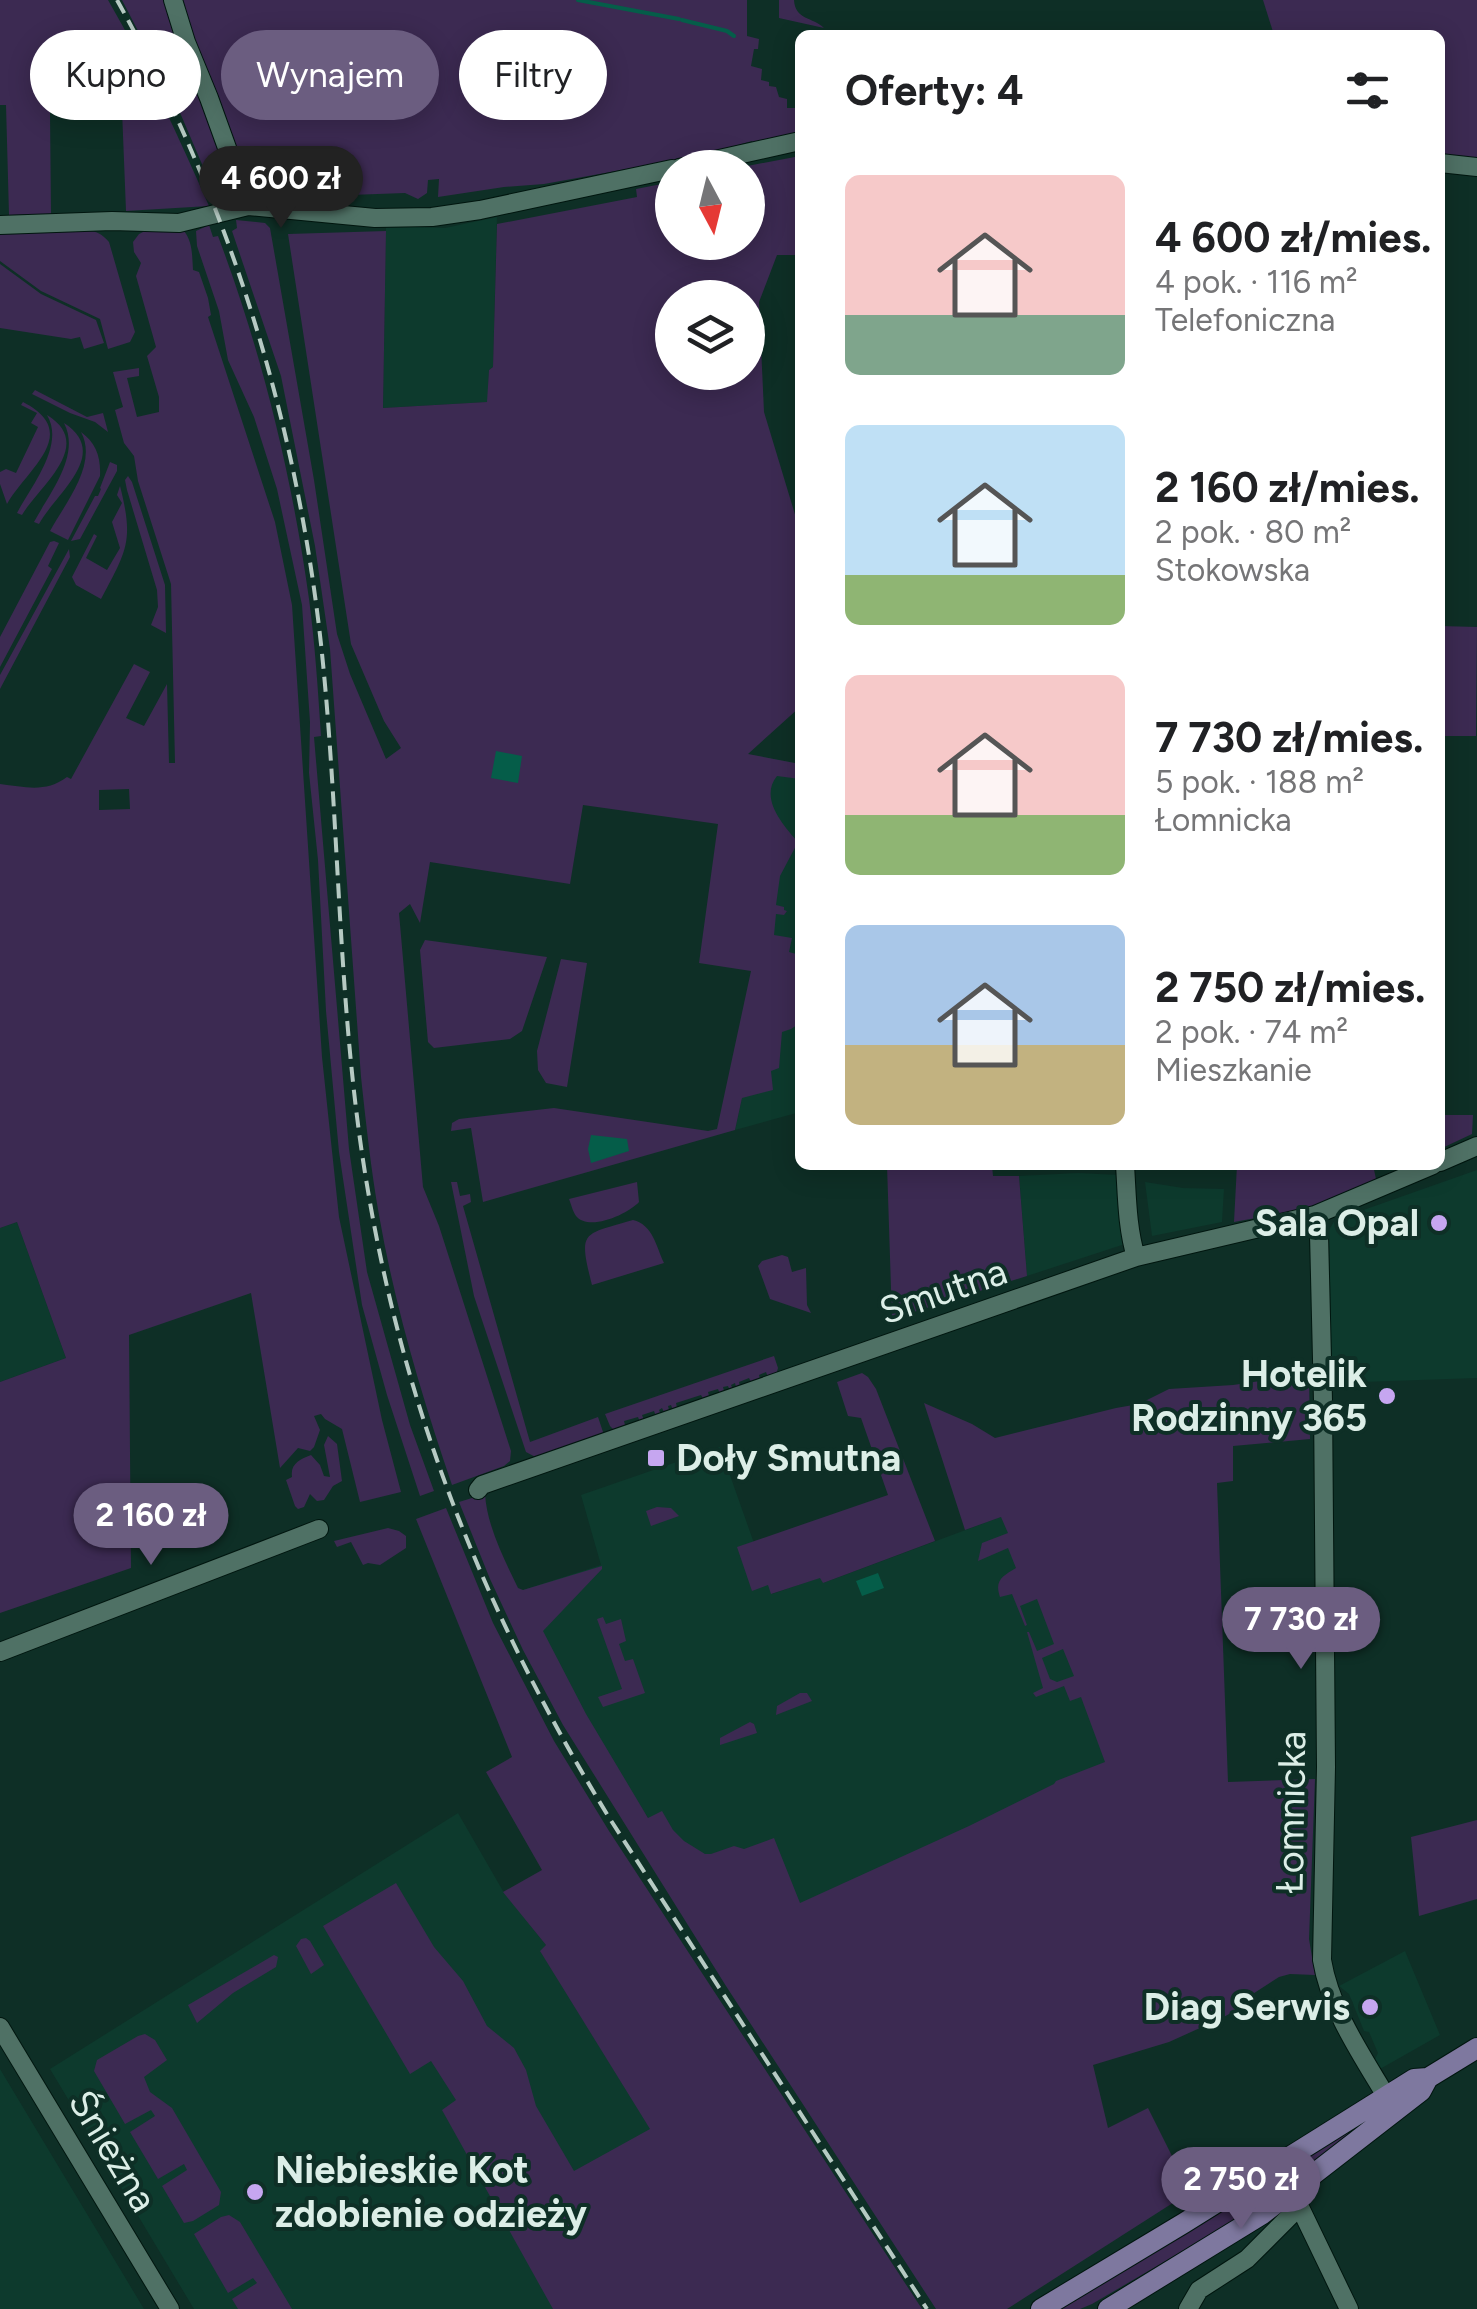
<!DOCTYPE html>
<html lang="pl">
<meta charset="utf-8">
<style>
body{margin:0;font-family:Figtree,sans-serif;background:#f6f6f6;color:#202124;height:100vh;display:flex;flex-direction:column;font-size:38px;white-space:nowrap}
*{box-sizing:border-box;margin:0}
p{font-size:32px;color:#757577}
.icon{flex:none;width:55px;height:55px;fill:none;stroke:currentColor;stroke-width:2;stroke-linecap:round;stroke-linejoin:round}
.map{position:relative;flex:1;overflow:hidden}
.panel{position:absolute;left:795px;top:30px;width:650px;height:1140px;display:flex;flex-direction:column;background:#fff;border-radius:15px;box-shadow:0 5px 25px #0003}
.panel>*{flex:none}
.top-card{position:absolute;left:30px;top:30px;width:615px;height:90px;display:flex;gap:20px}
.needle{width:65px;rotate:173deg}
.fabs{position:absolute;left:655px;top:150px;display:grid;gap:20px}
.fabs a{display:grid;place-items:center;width:110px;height:110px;border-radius:50%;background:#fff;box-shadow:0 5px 25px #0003;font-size:50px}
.price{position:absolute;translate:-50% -85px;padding:0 22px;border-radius:35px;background:#6b5d80;color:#fff;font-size:32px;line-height:65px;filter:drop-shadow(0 2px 5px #0008)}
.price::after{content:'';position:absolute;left:50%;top:60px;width:30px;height:22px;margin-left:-15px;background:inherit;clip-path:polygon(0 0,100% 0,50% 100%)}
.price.selected{background:#222;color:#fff}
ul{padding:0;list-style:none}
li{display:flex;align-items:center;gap:30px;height:250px;padding:0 50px}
li span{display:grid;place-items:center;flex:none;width:280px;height:200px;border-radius:15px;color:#555}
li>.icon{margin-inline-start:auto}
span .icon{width:120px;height:120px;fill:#fffc;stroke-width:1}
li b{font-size:42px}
h2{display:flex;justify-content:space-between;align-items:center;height:120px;padding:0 50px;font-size:42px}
.tag{padding:0 35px;border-radius:45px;background:#fff;box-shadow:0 5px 25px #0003;font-size:35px;line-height:90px}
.tag.selected{background:#6b5d80;color:#fff}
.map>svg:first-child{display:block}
.built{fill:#0d3a2d}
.green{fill:#3c2a52;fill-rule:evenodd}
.water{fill:#055d49}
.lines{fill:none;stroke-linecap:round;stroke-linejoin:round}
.stream{stroke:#055d49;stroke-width:4}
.minor-casing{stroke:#00160f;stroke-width:20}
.major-casing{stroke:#00160f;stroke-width:22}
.minor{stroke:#4f7165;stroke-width:18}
.major{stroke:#7e789f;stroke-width:20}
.rail{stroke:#b6cac3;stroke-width:4;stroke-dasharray:15 8;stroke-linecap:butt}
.poi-dot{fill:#c6a6f0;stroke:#0e2f26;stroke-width:4}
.labels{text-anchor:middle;stroke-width:8;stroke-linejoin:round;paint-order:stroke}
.poi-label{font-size:38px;font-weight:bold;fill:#dceee7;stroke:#0e2f26;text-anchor:end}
.street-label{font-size:38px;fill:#dceee7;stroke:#0e2f26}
</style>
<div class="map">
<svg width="1477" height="2309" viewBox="0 0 1477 2309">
<rect width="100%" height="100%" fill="#0e2f26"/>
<path class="built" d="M 497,217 L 493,367 L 489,370 L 488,402 L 383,408 L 386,226 L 445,228 Z
M 747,754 L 800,764 L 800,1112 L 735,1130 L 770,971 Z
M 1477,1170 L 1477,1378 L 1332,1383 L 1329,1230 L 1335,1220 Z
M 1078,1173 L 1119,1175 L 1125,1244 L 1027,1276 L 1019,1176 Z
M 1145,1182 L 1183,1188 L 1224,1189 L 1222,1222 L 1152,1236 Z
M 17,1222 L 66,1358 L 0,1382 L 0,1228 Z
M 720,1447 L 772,1594 L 821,1577 L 823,1583 L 1014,1512 L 1114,1765 L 793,1922 L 717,1919 L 613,1766 L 566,1683 L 523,1590 L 601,1565 L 581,1495 Z
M 458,1813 L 503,1891 L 546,1945 L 541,1952 L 762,2309 L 194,2309 L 50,2069 Z
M 1405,1951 L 1440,2035 L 1380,2069 L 1375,2059 L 1378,2053 L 1369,2032 L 1364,2031 L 1349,1994 L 1339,1986 Z
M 0,2069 L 144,2309 L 0,2309 Z"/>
<path class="green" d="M 0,0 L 108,0 C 147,67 178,136 209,206 L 126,211 L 122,110 L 50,112 L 51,214 L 9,215 L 6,105 L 0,105 Z
M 122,0 L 168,0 L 235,194 L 231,200 L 219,204 L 178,108 Z
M 181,0 L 747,0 L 747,36 L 759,39 L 758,49 L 754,49 L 751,66 L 762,69 L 761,80 L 769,82 L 769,86 L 776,87 L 779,97 L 787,99 L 787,108 L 800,108 L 800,135 L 754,146 L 752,141 L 699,156 L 544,184 L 504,187 L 438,197 L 439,179 L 428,180 L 427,193 L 418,199 L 405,193 L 350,195 L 347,207 L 309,197 L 256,191 L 249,184 L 191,33 Z
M 779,0 L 794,0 C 795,20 813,17 824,28 L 779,18 Z
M 1263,0 L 1477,0 L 1477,159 L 1440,154 L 1440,35 L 1274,35 Z
M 800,156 L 800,255 L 777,255 L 759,302 L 764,412 L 800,531 L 800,707 L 748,754 L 800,764 L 800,779 L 777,776 C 759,798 783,825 798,842 L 780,876 L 776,905 L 784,907 L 784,910 L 787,911 L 784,915 L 776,914 L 774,935 L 792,938 L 789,952 L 800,955 L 800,1023 L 791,1029 L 782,1032 L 779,1068 L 771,1071 L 773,1090 L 742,1098 L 735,1130 L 483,1202 L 471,1128 L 451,1131 L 452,1123 L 459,1119 L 554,1108 L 708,1131 L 717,1129 L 751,971 L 699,963 L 718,824 L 583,805 L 570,884 L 430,862 L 420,923 L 410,904 L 399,913 L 423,1187 L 439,1226 L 511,1451 L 510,1461 L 504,1466 L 452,1485 C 422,1397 395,1307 379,1215 C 371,1170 366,1123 361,1077 L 330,649 L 315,546 L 281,376 L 232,231 L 237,228 L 236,220 L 265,223 L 270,228 L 314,480 L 337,634 L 350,674 L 386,759 L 401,748 L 384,721 L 351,644 L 288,234 L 386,231 L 383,408 L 487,402 L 489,370 L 493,367 L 497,224 L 637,197 L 636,189 L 672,182 L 672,242 L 748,242 L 748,168 L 742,167 ZM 672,298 L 748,298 L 748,372 L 672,372 Z
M 209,225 L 213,237 L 218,236 C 262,353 292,476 309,599 C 315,644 318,690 321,736 L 314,737 L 349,1149 L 367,1272 L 410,1425 L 434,1491 L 420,1496 L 387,1395 L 362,1305 L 339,1152 L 326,1011 L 318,860 L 309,773 L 310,722 L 302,605 L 277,489 L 254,417 L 228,360 L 219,311 L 197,246 L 196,231 Z
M 149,229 L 183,230 C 193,241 192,256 193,270 L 199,272 L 208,298 L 211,315 L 208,317 L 275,522 L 292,605 L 322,1057 L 339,1217 L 382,1420 L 401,1492 L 360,1502 L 342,1429 L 325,1419 L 321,1414 L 314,1416 L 320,1430 L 314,1447 L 310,1451 L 298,1448 L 280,1468 L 251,1293 L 129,1335 L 131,1568 L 0,1613 L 0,1382 L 66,1358 L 17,1222 L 0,1228 L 0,784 C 25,787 46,793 67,777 L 71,779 L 134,664 L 150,672 L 126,718 L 144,726 L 167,684 L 169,763 L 175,763 L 171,584 L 138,481 L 134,456 L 124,443 L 115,410 L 123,407 L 113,372 L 139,368 L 139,376 L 127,378 L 137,417 L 159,412 L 159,397 L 147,356 L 156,347 L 136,276 L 141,263 L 134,252 L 133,242 L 139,234 ZM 129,789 L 130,809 L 99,810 L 99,790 Z
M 86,231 C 97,231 102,234 109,242 L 135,332 L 130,342 L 108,349 L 100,319 L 41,291 L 0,261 L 0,233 Z
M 0,264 L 41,294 L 96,320 L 104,343 L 84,349 L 80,337 L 71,339 L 0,328 Z
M 35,390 L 87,417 L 103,413 L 108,432 L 95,422 L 70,413 L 32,394 Z
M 23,402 C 83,433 27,469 7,504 L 0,484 L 0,472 L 6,469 L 16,473 L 38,427 L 31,423 L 37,413 L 21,405 Z
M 47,415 C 96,445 39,486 22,515 L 17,513 C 32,485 65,445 47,415 Z
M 64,423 C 112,454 55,494 39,524 L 34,522 C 49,494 81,456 64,423 Z
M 81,432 C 96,443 101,457 100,476 L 68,540 L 50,531 C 66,502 98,464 81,432 Z
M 110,462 L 117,465 L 117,471 L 80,539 L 71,541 L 95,496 L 98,496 L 101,489 L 100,488 Z
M 128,476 L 132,482 L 165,585 L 166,633 L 151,625 L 158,607 L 157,590 L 127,490 L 125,480 Z
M 120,486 C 134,541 127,550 101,599 L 76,585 L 72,577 L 94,534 L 97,536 L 86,558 L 107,570 L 120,548 L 112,522 L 122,503 L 117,495 Z
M 54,541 L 59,543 L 48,566 L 52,569 L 0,667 L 0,637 L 50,542 Z
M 69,549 L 70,557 L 0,689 L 0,675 Z
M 1440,626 L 1477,627 L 1476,736 L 1440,736 Z
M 425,940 L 547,957 L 522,1031 L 510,1039 L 434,1048 L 428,1042 L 420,950 Z
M 561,959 L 587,963 L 567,1087 L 546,1083 L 538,1070 L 537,1051 Z
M 1440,1115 L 1473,1115 L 1472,1134 L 1440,1149 Z
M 887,1165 L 992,1166 L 993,1176 L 1019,1176 L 1027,1276 L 892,1319 Z
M 1237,1165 L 1373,1165 L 1376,1179 L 1340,1196 L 1300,1210 L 1234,1222 Z
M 451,1182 L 457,1182 L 460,1196 L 470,1194 L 471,1202 L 463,1206 L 530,1442 L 598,1417 L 603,1432 L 602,1438 L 541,1460 L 526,1452 L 474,1296 Z
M 637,1182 L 639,1202 C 628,1214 589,1232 576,1216 C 573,1212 571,1204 569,1199 Z
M 633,1220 C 653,1225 656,1246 664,1263 L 592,1285 C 578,1230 582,1235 633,1220 Z
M 782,1255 L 788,1257 L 792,1272 L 806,1268 L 807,1305 L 811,1313 L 770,1299 L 758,1266 L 762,1261 Z
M 774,1356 L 778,1368 L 775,1378 L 769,1380 L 766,1372 L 759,1375 L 761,1383 L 753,1386 L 749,1378 L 739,1382 L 741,1390 L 737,1391 L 735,1383 L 731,1385 L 734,1392 L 731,1393 L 728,1386 L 723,1387 L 725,1395 L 721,1397 L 718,1389 L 708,1392 L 710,1400 L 705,1402 L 701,1395 L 676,1403 L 678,1412 L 674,1413 L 671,1405 L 668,1406 L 670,1414 L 666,1416 L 662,1408 L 659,1410 L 662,1417 L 657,1419 L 654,1411 L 642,1415 L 645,1423 L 641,1425 L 638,1417 L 624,1421 L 626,1429 L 616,1432 L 610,1426 L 605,1414 Z
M 862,1373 L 868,1377 L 876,1389 L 935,1541 L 823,1583 L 820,1578 L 771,1594 L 768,1585 L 752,1591 L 737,1547 L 888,1495 L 861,1418 L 848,1416 L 837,1382 Z
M 1309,1374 L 1310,1439 L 1233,1446 L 1233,1481 L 1217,1483 L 1228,1782 L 1315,1779 L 1309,1939 L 1315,1975 L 1290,1974 L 1279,1977 L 1245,1999 L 1236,2010 L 1222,2018 L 1169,2042 L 1093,2065 L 1108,2128 L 1148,2108 L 1190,2192 L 1007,2309 L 936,2309 L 726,1986 L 563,1725 L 523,1650 L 490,1579 L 459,1502 L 485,1494 C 487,1526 504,1559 518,1588 L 523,1590 L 602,1566 L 602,1569 L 543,1631 L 586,1714 L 648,1818 L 662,1811 L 673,1830 L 684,1841 L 705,1854 L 711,1854 L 734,1846 L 744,1849 L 774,1838 L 800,1903 L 969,1826 L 1054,1784 L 1056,1781 L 1105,1762 L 1081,1697 L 1070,1701 L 1064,1686 L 1036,1697 L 1033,1693 L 1043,1688 L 1027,1632 L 1029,1632 L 1037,1651 L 1054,1644 L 1037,1599 L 1020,1606 L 1027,1625 L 1025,1626 L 1012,1594 L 1000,1597 C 994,1580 1003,1576 1016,1568 L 1008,1548 L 978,1561 L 982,1543 L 1008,1533 L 1001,1517 L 965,1530 L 924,1403 L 972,1424 L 995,1438 L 1116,1408 L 1139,1404 L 1169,1389 L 1233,1385 ZM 1063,1649 L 1074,1676 L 1057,1682 L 1050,1679 L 1042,1658 Z
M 328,1436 L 337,1444 L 342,1481 L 333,1486 L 324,1500 L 317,1501 L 310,1494 L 304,1507 L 298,1509 L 295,1506 L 286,1480 L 292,1477 C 290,1464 300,1459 311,1455 L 320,1465 L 324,1476 L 330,1477 L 324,1445 Z
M 657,1507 L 671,1508 L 679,1516 L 651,1526 L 646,1511 Z
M 446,1508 L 493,1623 L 554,1741 L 609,1831 L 922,2309 L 553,2309 L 442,2110 L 456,2100 L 431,2061 L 410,2074 L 323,1926 L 396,1883 L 434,1947 L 463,1981 L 487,2026 L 514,2048 L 526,2070 L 536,2106 L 574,2171 L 650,2129 L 540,1951 L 546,1945 L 503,1892 L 542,1870 L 486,1772 L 512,1757 L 416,1519 Z
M 388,1528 L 399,1531 L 406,1536 L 406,1548 L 380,1565 L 368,1563 L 363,1565 L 351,1542 L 337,1547 L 334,1541 Z
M 603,1617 L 606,1624 L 621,1619 L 626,1641 L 619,1644 L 625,1661 L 633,1659 L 645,1693 L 603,1707 L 598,1697 L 622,1689 L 597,1619 Z
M 800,1693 L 807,1693 L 812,1701 L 776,1715 L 777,1706 Z
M 750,1722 L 754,1724 L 757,1733 L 720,1745 L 720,1738 Z
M 1477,1820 L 1477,1899 L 1419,1916 L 1411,1837 Z
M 306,1938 L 310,1941 L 324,1965 L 311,1974 L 296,1946 L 301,1939 Z
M 274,1955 L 278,1957 L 276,1967 L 233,1993 L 197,2023 L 188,2005 Z
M 145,2034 L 155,2040 L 167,2060 L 144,2077 L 150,2092 L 172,2108 L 221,2192 L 219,2205 L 193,2221 L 184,2223 L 162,2186 L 187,2170 L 184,2164 L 158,2179 L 130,2132 L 155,2116 L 151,2110 L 125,2124 L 94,2071 L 97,2060 L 138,2036 Z
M 1357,2123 L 1361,2129 L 1252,2210 L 1215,2232 L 1092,2304 L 1080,2309 L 1061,2309 Z
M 229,2215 L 240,2222 L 292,2309 L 238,2309 L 232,2299 L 257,2283 L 253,2278 L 228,2293 L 194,2234 L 221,2217 Z"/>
<path class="water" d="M 496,751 L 522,756 L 518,783 L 491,778 Z
M 591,1135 L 627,1139 L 629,1151 L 591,1163 L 588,1149 Z
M 878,1573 L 884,1588 L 862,1596 L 856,1581 Z"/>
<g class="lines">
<path class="stream" d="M 578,0 L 679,19
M 682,20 L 727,31 L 734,36"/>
<g class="minor-casing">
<path id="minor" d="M 173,0 L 186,42 L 209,98 L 248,206
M 1440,163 L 1477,167
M 679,168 L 800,141
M 0,225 L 112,221 L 179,223 L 248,206 L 375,218 L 432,217 L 480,210 L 672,169
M 1440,1162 L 1477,1146
M 1125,1165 C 1127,1195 1127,1228 1136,1257
M 1315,1215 L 1319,1234 L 1323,1401 L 1326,1767 L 1322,1960 C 1330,2009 1361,2054 1386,2096
M 478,1490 L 482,1485 L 1136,1257 L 1315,1215 L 1433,1165
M 0,1652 L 319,1529
M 0,2027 L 170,2309
M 1295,2197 L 1349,2309
M 1188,2309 L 1199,2290 L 1247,2259 L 1299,2207"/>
</g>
<g class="major-casing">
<path id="major" d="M 1041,2309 L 1184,2223 L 1414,2079 L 1428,2078 L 1477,2048
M 1108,2309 L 1261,2215 L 1421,2091 L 1428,2078"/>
</g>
<use href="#minor" class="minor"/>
<use href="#major" class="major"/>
<path class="rail" d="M 117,0 C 228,199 296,417 321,644 C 340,821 337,1003 366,1179 C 404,1413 486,1617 610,1819 L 927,2309"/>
</g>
<g class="poi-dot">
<circle cx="1439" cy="1223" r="10"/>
<circle cx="1387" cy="1396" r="10"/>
<rect x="646" y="1448" width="20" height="20" rx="5"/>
<circle cx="1370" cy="2007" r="10"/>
<circle cx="255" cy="2192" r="10"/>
</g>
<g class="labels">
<g class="poi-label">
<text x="1419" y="1236">Sala Opal</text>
<text x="1367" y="1387">Hotelik<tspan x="1367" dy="44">Rodzinny 365</tspan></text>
<text x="676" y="1471" text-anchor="start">Doły Smutna</text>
<text x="1350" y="2020">Diag Serwis</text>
<text x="275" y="2183" text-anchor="start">Niebieskie Kot<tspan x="275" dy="44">zdobienie odzieży</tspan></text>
</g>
<g class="street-label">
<text transform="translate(943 1291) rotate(-19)" y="13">Smutna</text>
<text transform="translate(1291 1812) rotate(-89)" y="13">Łomnicka</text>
<text transform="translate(113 2151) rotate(59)" y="13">Śnieżna</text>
</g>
</g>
</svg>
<div class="fabs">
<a><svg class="needle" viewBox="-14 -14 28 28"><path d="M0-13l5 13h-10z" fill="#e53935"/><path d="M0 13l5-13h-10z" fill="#757577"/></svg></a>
<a><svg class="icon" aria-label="layers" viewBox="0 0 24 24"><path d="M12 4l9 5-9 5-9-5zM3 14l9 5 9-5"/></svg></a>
</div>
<b class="price selected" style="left:281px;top:231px">4 600 zł</b>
<b class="price" style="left:151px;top:1568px">2 160 zł</b>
<b class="price" style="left:1301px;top:1672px">7 730 zł</b>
<b class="price" style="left:1241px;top:2232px">2 750 zł</b>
<div class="top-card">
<a class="tag">Kupno</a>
<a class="tag selected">Wynajem</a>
<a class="tag">Filtry</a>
</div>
<section class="panel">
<h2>Oferty: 4<svg class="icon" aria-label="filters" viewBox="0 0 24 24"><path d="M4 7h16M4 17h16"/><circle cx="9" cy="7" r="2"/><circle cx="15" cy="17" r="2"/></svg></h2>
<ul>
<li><span style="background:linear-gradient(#f6c9c9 70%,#7fa58c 0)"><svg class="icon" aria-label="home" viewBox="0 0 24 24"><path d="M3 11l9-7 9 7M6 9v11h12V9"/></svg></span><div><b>4 600 zł/mies.</b><p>4 pok. · 116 m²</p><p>Telefoniczna</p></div></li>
<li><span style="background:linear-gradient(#bfe0f5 75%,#8fb573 0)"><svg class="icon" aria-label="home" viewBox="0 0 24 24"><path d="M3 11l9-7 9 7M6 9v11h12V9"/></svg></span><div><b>2 160 zł/mies.</b><p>2 pok. · 80 m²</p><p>Stokowska</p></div></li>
<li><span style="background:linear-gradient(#f6c9c9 70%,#8fb573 0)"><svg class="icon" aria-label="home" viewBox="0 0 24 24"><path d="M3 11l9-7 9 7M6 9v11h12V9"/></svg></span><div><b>7 730 zł/mies.</b><p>5 pok. · 188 m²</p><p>Łomnicka</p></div></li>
<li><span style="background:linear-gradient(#a9c7e8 60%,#c2b280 0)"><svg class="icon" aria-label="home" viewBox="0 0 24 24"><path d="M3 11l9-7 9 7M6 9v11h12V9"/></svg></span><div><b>2 750 zł/mies.</b><p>2 pok. · 74 m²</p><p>Mieszkanie</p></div></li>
</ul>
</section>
</div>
